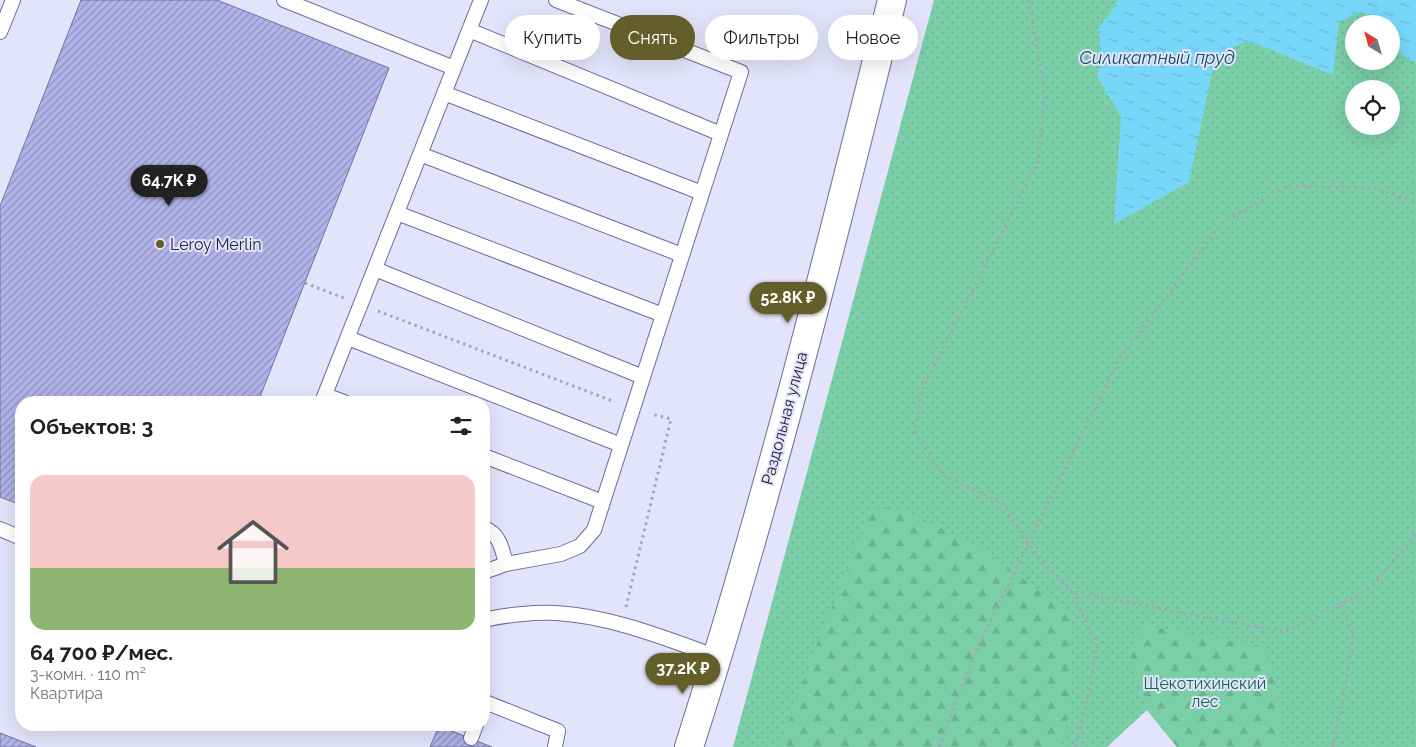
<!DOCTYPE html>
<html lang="ru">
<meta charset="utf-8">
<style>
body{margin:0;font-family:Raleway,sans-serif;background:#f6f6f6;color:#202124;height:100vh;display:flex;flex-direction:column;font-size:19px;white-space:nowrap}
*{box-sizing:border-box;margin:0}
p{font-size:16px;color:#757577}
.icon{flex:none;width:28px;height:28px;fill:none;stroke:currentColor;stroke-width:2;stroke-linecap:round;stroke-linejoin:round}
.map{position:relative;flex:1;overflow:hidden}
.side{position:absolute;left:15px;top:396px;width:475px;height:335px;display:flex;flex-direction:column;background:#fff;border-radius:20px;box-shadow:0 5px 20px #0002}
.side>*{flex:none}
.guide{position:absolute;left:505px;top:15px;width:475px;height:45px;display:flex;gap:10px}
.needle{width:32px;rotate:323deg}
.buttons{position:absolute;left:1345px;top:15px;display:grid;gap:10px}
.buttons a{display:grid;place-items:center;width:55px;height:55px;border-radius:50%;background:#fff;box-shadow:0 5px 20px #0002;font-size:25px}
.price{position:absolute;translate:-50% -42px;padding:0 11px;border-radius:18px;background:#645e2b;color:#fff;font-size:16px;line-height:32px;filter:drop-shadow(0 1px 2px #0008)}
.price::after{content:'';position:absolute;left:50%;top:30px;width:15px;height:11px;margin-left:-8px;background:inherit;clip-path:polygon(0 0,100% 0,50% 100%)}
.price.current{background:#222;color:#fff}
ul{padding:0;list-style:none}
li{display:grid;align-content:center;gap:10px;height:265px;padding:0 15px}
li span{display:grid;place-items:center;height:155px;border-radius:15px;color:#555}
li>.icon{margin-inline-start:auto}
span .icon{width:90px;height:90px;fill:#fffc;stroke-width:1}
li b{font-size:21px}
h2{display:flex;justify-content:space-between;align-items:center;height:60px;padding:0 15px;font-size:21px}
.tag{padding:0 18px;border-radius:22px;background:#fff;box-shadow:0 5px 20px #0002;font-size:18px;line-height:45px}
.tag.current{background:#645e2b;color:#fff}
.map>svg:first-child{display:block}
.grass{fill:url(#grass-dots);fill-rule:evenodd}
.forest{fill:url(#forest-firs)}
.water{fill:url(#water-ripples)}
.building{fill:url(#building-hatch);stroke:#7071a2}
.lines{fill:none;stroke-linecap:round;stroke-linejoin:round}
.service-casing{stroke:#6b6c9d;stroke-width:16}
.secondary-casing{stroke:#6b6c9d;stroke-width:30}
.path{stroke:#a4a5bb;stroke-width:3;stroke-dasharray:2.5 4;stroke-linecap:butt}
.service{stroke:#fff;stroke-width:14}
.secondary{stroke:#fff;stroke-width:28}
.poi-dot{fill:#645e2b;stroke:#e3e4fb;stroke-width:2}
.labels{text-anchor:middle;stroke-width:4;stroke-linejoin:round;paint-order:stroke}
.poi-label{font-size:16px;fill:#242539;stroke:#e3e4fb;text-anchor:start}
.street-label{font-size:16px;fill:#242539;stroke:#e3e4fb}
.park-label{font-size:16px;fill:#0d6748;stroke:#e3e4fb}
.water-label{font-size:18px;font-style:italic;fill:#154c5e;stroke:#e3e4fb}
</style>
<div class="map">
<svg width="1416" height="747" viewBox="0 0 1416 747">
<defs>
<pattern id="grass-dots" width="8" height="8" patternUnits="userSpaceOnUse" patternTransform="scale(1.25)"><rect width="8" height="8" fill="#7bcfa8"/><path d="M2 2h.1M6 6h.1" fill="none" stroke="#6ab291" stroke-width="1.8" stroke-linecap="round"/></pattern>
<pattern id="forest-firs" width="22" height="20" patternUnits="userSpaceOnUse" patternTransform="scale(1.25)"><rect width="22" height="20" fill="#7bcfa8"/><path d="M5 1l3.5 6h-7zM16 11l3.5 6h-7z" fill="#6ab291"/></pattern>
<pattern id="water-ripples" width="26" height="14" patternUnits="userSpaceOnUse" patternTransform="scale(1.25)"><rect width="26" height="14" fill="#78d7f9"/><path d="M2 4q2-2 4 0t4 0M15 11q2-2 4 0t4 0" fill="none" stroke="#68b8d6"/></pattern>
<pattern id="building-hatch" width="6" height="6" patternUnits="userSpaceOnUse" patternTransform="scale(1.25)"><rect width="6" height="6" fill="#b1b3e9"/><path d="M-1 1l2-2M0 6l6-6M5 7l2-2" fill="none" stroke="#9091be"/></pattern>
</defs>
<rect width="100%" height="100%" fill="#e3e4fb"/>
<path class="grass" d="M 934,0 L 1416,0 L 1416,747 L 1177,747 L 1147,710 L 1107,747 L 733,747 ZM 1354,24 L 1391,24 L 1391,61 L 1354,61 ZM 1354,89 L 1391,89 L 1391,126 L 1354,126 Z"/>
<path class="forest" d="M 872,508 L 902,508 L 983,550 L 1072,615 L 1072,705 L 1059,747 L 781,747 L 781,743 L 818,641 Z
M 1140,625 L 1266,647 L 1278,696 L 1278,747 L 1177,747 L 1147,710 L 1129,654 Z"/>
<path class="water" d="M 1117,0 L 1416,0 L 1416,63 C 1398,53 1391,45 1391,24 L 1381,24 L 1376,17 L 1361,12 L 1339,22 L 1333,75 L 1250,41 C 1229,46 1217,57 1211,77 L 1189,182 L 1114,224 L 1121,117 L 1097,76 C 1101,60 1102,46 1098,30 C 1104,19 1114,12 1117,0 Z"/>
<path class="building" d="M 81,0 L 217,0 L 389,68 L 258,402 L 21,402 L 21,505 L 0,497 L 0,206 Z
M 439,726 L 492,747 L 430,747 Z
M 0,733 L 36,747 L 0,747 Z"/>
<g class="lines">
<g class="service-casing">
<path id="service" d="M 284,0 L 454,68
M 469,30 L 721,134
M 0,32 L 13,0
M 444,93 L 702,193
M 420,154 L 682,255
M 397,213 L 663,315
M 375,269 L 643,377
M 348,338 L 621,445
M 325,395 L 344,402
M 322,402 L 481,0
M 484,456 L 603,502
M 484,528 C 500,534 502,549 506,564
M 0,529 L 21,538
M 484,572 L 506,564 L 561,554 L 580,546 L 594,530 L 741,72 L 556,0
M 484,620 C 504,615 535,612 556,613 C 611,616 667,639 718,657
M 484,706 L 485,702 L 558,731 L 555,747
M 471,738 L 476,725"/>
</g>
<g class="secondary-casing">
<path id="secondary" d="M 689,747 C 768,501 830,250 892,0"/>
</g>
<path class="path" d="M 1029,0 L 1045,94 L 1038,161 L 921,392 L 915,434 L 944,475 L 1002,503 L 1028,544 L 1071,591 L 1187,614 L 1285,632 L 1370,589 L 1416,534
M 305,283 L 344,298
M 378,311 L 615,402
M 1071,591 L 1097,644 L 1089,693 L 1075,747
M 626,607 L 671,419 L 651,414
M 939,747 L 974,655 L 1118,361 L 1222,223 L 1287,186 L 1374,188 L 1416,202
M 1333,747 L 1349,666 L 1353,633 L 1340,604"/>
<use href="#service" class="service"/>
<use href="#secondary" class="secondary"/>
</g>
<circle class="poi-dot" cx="160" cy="244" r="5"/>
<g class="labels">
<g class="poi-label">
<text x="170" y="250">Leroy Merlin</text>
</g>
<g class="street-label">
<text transform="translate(784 418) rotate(-75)" y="6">Раздольная улица</text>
</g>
<g class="park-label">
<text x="1205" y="689">Щекотихинский<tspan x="1205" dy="18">лес</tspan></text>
</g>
<g class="water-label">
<text x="1157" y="64">Силикатный пруд</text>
</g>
</g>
</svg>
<div class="buttons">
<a><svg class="needle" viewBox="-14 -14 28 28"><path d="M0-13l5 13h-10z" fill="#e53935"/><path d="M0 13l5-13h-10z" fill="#757577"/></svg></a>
<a><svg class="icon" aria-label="locate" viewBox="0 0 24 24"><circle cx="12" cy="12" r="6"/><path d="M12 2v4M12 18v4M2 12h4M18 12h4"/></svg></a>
</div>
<b class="price current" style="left:169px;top:207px">64.7K ₽</b>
<b class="price" style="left:788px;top:324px">52.8K ₽</b>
<b class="price" style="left:683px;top:695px">37.2K ₽</b>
<div class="guide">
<a class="tag">Купить</a>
<a class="tag current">Снять</a>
<a class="tag">Фильтры</a>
<a class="tag">Новое</a>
</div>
<section class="side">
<h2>Объектов: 3<svg class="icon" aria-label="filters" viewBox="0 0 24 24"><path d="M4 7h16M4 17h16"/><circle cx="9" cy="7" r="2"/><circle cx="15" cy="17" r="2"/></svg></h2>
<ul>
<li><span style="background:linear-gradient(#f6c9c9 60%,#8fb573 0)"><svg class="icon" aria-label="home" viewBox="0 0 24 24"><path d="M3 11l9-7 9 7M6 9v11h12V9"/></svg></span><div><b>64 700 ₽/мес.</b><p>3-комн. · 110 m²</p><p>Квартира</p></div></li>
</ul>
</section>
</div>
